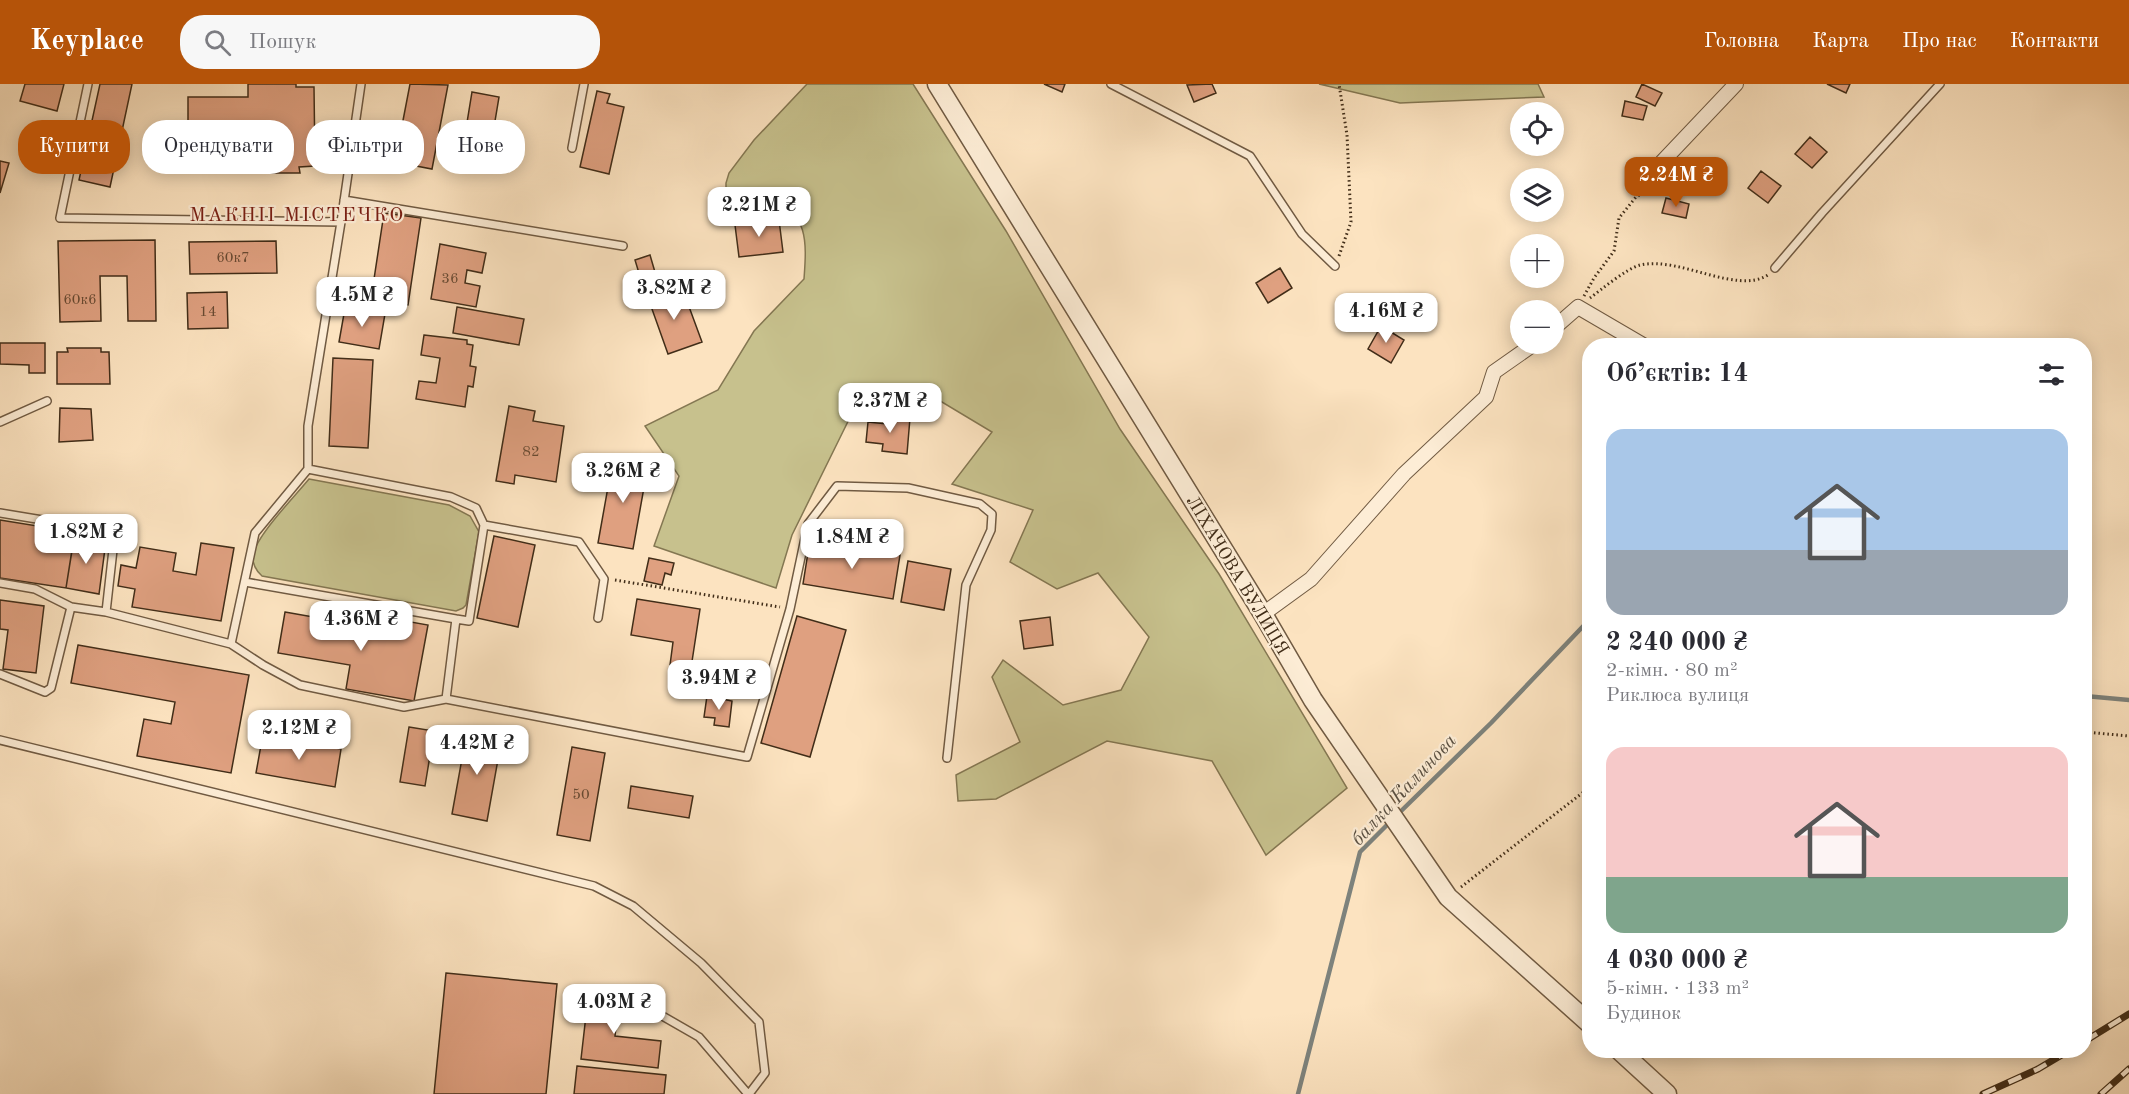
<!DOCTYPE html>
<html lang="uk">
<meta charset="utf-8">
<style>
body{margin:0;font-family:"Old Standard TT",serif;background:#f7f7f7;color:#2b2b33;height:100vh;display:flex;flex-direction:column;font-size:22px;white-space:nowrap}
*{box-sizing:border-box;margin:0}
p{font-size:20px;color:#7c7c81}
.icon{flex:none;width:33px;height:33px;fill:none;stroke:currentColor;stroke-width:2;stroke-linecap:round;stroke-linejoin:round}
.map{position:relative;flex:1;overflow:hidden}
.panel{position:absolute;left:1582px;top:254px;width:510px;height:720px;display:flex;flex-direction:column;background:#fff;border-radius:24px;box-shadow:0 3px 15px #0003}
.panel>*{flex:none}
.top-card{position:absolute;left:18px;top:36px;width:570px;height:54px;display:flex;gap:12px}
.controls{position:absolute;left:1510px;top:18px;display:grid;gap:12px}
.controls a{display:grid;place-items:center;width:54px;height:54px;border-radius:50%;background:#fff;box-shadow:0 3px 15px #0003;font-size:30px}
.price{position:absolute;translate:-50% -51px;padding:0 14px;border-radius:12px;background:#fff;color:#222;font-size:20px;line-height:39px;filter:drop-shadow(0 2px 3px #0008)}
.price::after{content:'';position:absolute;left:50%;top:36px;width:18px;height:14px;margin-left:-9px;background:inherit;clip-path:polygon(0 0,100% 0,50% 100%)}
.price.active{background:#b45309;color:#fff}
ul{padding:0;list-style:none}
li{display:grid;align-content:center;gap:12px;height:318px;padding:0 24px}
li span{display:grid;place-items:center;height:186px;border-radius:18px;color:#555}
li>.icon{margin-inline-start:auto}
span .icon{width:108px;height:108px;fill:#fffc;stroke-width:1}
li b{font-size:26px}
h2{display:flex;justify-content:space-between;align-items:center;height:72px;padding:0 24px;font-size:26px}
.pill{padding:0 21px;border-radius:24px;background:#fff;box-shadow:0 3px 15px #0003;font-size:21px;line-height:54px}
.pill.active{background:#b45309;color:#fff}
header{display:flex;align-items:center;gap:36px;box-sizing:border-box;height:84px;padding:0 30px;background:#b45309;color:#fff}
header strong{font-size:28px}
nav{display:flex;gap:33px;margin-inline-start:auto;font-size:21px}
.search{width:420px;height:54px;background:#f7f7f7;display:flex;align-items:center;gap:15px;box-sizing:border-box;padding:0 21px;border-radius:24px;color:#7c7c81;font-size:22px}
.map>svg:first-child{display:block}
.green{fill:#c7c18d;stroke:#847752;stroke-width:1.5}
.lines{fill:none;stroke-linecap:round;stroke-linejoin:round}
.stream{stroke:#7d827c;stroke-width:4.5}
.building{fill:#dfa080;stroke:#412d18;stroke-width:1.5}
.service-casing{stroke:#705a42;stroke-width:10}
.minor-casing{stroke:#705a42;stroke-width:16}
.tertiary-casing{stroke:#705a42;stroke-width:21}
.path{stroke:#412d18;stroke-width:3;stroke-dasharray:1.5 3;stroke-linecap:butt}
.service{stroke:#fdedd6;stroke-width:7}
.minor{stroke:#fdedd6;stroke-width:14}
.tertiary{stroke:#fdedd6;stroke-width:18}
.rail-casing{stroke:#412d18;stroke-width:7}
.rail{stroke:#fdedd6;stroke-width:4.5;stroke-dasharray:14;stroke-linecap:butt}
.labels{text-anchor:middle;stroke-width:4.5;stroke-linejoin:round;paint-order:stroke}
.number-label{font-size:15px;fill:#684a32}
.street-label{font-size:18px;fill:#412d18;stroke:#fdedd6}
.neighbourhood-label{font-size:20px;letter-spacing:1.5px;fill:#7a1f14;stroke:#fdedd6}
.water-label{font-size:20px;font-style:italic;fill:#5a5042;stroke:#fdedd6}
</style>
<header>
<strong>Keyplace</strong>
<div class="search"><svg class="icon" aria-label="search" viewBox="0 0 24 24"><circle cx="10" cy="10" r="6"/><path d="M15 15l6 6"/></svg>Пошук</div>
<nav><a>Головна</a><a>Карта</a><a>Про нас</a><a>Контакти</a></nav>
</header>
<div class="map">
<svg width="2129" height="1010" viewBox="0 0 2129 1010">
<rect width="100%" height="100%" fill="#fce3c0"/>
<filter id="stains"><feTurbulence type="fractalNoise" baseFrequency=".00333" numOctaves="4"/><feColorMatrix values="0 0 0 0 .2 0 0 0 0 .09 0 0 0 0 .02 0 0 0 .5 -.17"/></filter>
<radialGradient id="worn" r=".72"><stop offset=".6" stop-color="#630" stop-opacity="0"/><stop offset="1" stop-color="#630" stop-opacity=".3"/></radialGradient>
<path class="green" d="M 807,0 L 913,0 L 1006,147 L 1120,345 L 1219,490 L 1347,704 L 1266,771 L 1212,677 L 1107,657 L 996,715 L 958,717 L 956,691 L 1020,658 L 992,593 L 1003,576 L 1063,621 L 1121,606 L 1149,553 L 1098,489 L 1057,505 L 1010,478 L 1033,426 L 952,400 L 992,348 L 937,315 L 864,305 L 792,451 L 776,504 L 654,462 L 679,392 L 645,342 L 718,306 L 754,247 L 804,195 C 806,166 811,122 768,122 C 746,122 746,132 726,112 L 726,99 L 729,89 L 754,56 Z
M 1319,0 L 1538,0 L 1544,13 L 1400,19 Z
M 309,395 L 449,421 L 470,432 L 479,448 L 466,521 L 463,524 L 456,527 L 262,492 C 256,487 252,479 253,471 C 256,452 296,411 309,395 Z"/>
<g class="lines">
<path class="stream" d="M 2085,612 L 2129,616
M 1396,732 L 1491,639 L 1590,535
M 1298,1010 L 1360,768 L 1390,738"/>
</g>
<path class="building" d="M 25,0 L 64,0 L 57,27 L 20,17 Z
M 100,0 L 132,0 L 110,103 L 79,96 Z
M 248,0 L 296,0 L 296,3 L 314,3 L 315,82 L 299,83 L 300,89 L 253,89 L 253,71 L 188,71 L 188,13 L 248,13 Z
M 410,0 L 448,1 L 432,85 L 395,78 Z
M 1044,0 L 1065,0 L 1062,8 Z
M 1212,0 L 1216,9 L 1194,18 L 1187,1 Z
M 1642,0 L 1662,9 L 1655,22 L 1636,13 Z
M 1827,0 L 1850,0 L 1846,9 Z
M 597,7 L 610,10 L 607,19 L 624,23 L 609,90 L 580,83 Z
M 472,8 L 499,13 L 490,67 L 463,63 Z
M 1625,17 L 1647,22 L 1643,36 L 1622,32 Z
M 1810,53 L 1827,68 L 1812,84 L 1795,70 Z
M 0,77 L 9,79 L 0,109 Z
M 1761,87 L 1781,102 L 1768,119 L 1748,104 Z
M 1666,114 L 1689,120 L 1686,134 L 1662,129 Z
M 384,129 L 421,134 L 408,221 L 371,215 Z
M 779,136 L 783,168 L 739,173 L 735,141 Z
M 155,156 L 156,237 L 128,237 L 127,192 L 100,192 L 101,237 L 60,238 L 58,157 Z
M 276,157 L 277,189 L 190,190 L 189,158 Z
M 440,160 L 486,169 L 482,189 L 467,186 L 465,199 L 480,202 L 476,223 L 431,215 Z
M 650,171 L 657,195 L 642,199 L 635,176 Z
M 1280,184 L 1292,204 L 1268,219 L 1256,199 Z
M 671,202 L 678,224 L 688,220 L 702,258 L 668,270 L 647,211 Z
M 227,208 L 228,244 L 188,245 L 187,209 Z
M 457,223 L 524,235 L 519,261 L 453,249 Z
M 345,224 L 385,230 L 379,265 L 339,258 Z
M 1381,242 L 1404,256 L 1391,279 L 1368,265 Z
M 424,251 L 467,256 L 467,260 L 473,261 L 470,282 L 476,283 L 473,303 L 468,302 L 465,323 L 416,315 L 419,297 L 436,299 L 440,274 L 421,271 Z
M 0,259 L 45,259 L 45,289 L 29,289 L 29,281 L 0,280 Z
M 67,264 L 101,264 L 101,268 L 109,268 L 110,300 L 57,300 L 57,268 L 68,268 Z
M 333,274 L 373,276 L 368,364 L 329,362 Z
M 509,322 L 535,327 L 533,337 L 564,342 L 556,398 L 515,391 L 514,400 L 496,397 Z
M 60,324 L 91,325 L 93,356 L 59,358 Z
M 888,332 L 910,334 L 907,370 L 882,367 L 883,360 L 866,358 L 868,338 L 887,340 Z
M 613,375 L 648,381 L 633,465 L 598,459 Z
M 0,436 L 75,448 L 66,504 L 0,494 Z
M 494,452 L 535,461 L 518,543 L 477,534 Z
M 74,453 L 106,457 L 99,510 L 66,504 Z
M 810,456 L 900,471 L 893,515 L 803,500 Z
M 201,459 L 234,464 L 221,537 L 132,523 L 135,505 L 118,502 L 121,481 L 136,484 L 140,463 L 176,469 L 173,487 L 196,491 Z
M 649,474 L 674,479 L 671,491 L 665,489 L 662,501 L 644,497 Z
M 908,477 L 951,485 L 944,526 L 901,518 Z
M 637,515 L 700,525 L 691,584 L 670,581 L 673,558 L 631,551 Z
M 0,516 L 44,522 L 36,589 L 3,585 L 8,546 L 0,545 Z
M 285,528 L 398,548 L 400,536 L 428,541 L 414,617 L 346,605 L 350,581 L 278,569 Z
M 797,532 L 846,546 L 810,673 L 761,659 Z
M 1050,533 L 1053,561 L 1024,565 L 1020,537 Z
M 78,561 L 249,591 L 231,689 L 137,672 L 144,635 L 171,640 L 175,618 L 71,599 Z
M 707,612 L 732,617 L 729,643 L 714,641 L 715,634 L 704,633 Z
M 409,643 L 434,647 L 425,702 L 400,698 Z
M 467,647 L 502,653 L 487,737 L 452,730 Z
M 263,650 L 341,665 L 335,703 L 256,689 Z
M 572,663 L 605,669 L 590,757 L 557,751 Z
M 631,702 L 693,712 L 689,734 L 628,724 Z
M 446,889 L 557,900 L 546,1010 L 434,1010 Z
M 589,905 L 620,909 L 615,952 L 661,957 L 658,984 L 581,975 Z
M 577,982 L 666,991 L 664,1010 L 574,1010 Z"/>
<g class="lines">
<g class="service-casing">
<path id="service" d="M 88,0 L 60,134 L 341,138
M 1111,0 L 1250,72 L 1302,150 L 1335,182
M 572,64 L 584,0
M 344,116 L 623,162
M 1775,184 L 1822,129 L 1940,0
M 0,338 L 47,317
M 308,385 L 255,449 L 231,560 L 263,581 L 300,601 L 404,623 L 446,615
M 308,385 L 308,342 L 341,138 L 361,0
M 308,385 L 451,413 L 476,424 L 484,441 L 579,458 L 604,495 L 598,534
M 0,429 L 115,448 L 106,528
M 484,441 L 469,537 L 456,535 L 446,615 L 747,673 L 790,525 L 808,440 L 837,402 L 908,404 L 980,420 L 992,430 L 991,446 L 966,501 L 947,674
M 245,498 L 456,535
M 0,499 L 35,505 L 71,523
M 0,590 L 45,608 L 51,604 L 71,523 L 106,528 L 231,560
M 0,656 L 594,802 L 633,822 L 701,879 L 759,938 L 765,989 L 749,1010
M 645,922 L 699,953 L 748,1010"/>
</g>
<g class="minor-casing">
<path id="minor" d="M 1662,78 L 1736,0
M 1554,244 L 1578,223 L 1643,261
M 1263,530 L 1311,495 L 1404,390 L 1486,313 L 1494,288 L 1534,260"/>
</g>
<g class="tertiary-casing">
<path id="tertiary" d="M 937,0 L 1263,530 L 1313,616 L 1448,813 L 1590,940
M 1619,966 L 1667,1010"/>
</g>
<path class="path" d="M 1339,172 L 1351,138 L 1347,51 L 1339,0
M 1584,212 L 1594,194 L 1614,167 L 1619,134 L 1636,113 L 1647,106 L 1656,90
M 1590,214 C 1602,205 1626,185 1640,181 C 1680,172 1736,211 1768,191
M 615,496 L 780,523
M 2085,648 L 2129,652
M 1461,803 L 1590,703"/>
<use href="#service" class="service"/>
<use href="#minor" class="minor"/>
<use href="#tertiary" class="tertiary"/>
<g class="rail-casing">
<path id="rail" d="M 2085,957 L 2129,930
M 1983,1010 L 2038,985 L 2070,966
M 2101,1010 L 2129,985"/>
</g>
<use href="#rail" class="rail"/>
</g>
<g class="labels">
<g class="number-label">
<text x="233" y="178">60к7</text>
<text x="450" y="199">36</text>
<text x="80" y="220">60к6</text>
<text x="208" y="232">14</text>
<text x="531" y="372">82</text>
<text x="581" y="715">50</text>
</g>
<g class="street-label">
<text transform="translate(1238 491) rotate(59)" y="6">ЛІХАЧОВА ВУЛИЦЯ</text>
</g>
<g class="neighbourhood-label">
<text x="297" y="137">МАКНІІ МІСТЕЧКО</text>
</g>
<g class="water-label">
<text transform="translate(1403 705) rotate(-47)" y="7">балка Калинова</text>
</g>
</g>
<rect width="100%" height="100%" filter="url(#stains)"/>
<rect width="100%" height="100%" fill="url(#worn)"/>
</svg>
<div class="controls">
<a><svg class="icon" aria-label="locate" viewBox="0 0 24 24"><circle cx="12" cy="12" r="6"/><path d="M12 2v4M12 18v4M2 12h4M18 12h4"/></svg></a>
<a><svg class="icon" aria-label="layers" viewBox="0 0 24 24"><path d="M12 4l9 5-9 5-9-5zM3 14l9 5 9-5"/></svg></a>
<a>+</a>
<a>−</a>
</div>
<b class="price active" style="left:1676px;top:124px">2.24M ₴</b>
<b class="price" style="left:759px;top:154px">2.21M ₴</b>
<b class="price" style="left:674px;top:237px">3.82M ₴</b>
<b class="price" style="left:362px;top:244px">4.5M ₴</b>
<b class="price" style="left:1386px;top:260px">4.16M ₴</b>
<b class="price" style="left:890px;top:350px">2.37M ₴</b>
<b class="price" style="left:623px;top:420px">3.26M ₴</b>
<b class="price" style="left:86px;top:481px">1.82M ₴</b>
<b class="price" style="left:852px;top:486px">1.84M ₴</b>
<b class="price" style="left:361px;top:568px">4.36M ₴</b>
<b class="price" style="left:719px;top:627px">3.94M ₴</b>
<b class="price" style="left:299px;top:677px">2.12M ₴</b>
<b class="price" style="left:477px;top:692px">4.42M ₴</b>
<b class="price" style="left:614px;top:951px">4.03M ₴</b>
<div class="top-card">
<a class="pill active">Купити</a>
<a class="pill">Орендувати</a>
<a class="pill">Фільтри</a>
<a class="pill">Нове</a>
</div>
<section class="panel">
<h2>Об’єктів: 14<svg class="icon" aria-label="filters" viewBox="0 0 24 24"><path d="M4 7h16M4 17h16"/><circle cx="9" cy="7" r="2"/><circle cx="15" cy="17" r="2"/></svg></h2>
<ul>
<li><span style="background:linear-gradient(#a9c7e8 65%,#9aa5b1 0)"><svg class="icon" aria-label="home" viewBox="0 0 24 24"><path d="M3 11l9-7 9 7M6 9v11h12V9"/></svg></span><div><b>2 240 000 ₴</b><p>2-кімн. · 80 m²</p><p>Риклюса вулиця</p></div></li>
<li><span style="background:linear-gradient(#f6c9c9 70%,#7fa58c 0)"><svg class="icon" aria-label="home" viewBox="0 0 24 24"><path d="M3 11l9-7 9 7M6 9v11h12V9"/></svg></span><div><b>4 030 000 ₴</b><p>5-кімн. · 133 m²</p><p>Будинок</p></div></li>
</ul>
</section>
</div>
